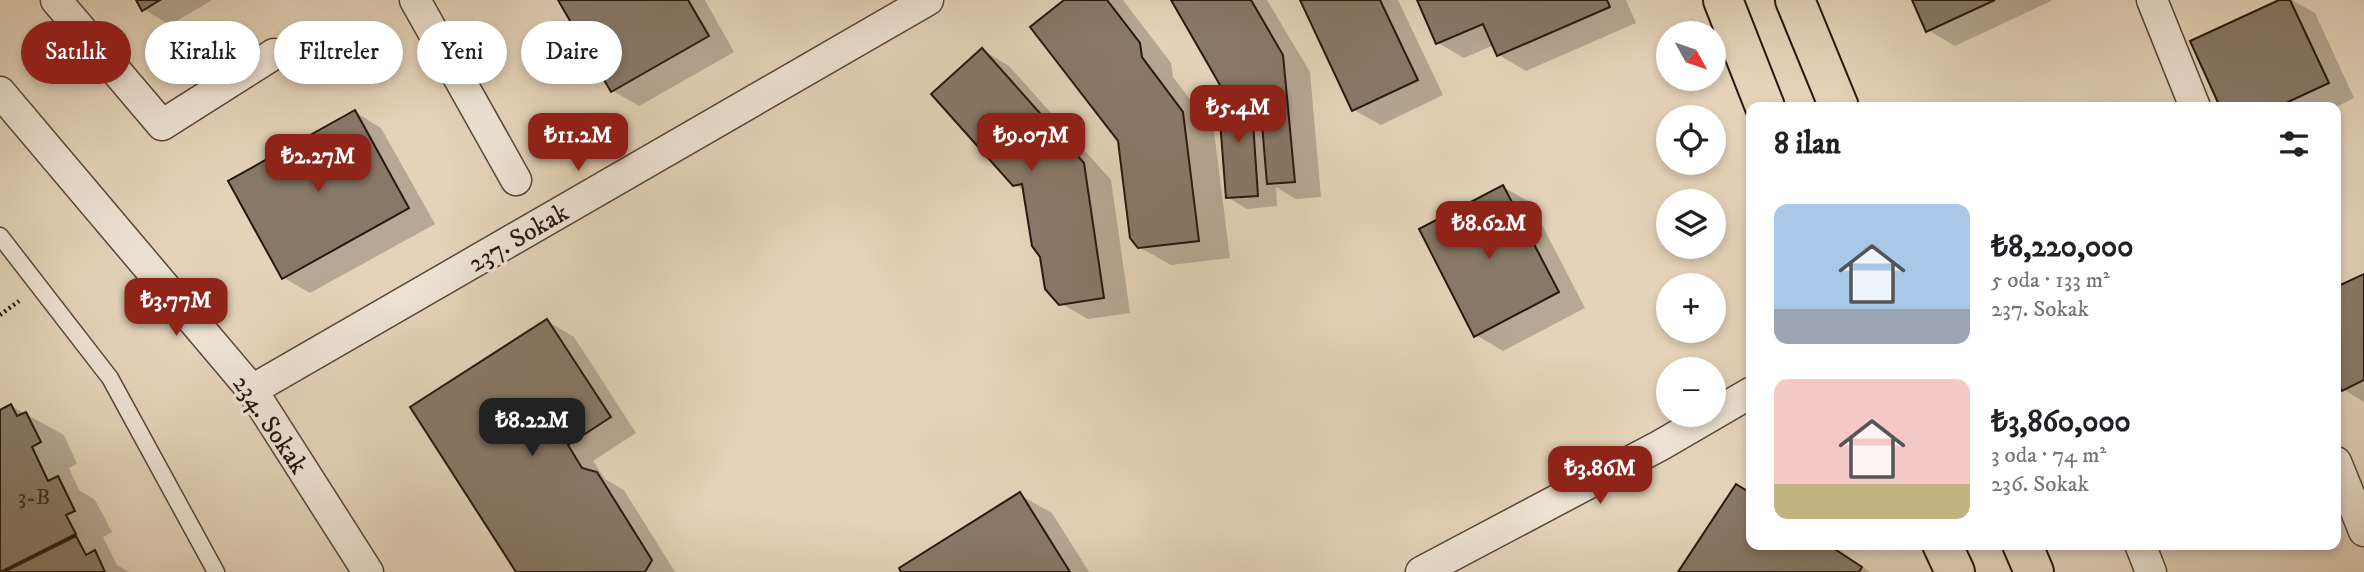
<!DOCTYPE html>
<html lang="tr">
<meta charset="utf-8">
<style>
body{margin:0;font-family:"IM FELL DW Pica",serif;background:#f6f6f6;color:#202124;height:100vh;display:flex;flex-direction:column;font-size:26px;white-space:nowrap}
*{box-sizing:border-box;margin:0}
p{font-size:23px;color:#757577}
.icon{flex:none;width:38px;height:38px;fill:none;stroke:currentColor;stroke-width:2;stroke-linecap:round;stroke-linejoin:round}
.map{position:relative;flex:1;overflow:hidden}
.details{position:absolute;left:1746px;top:102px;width:595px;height:448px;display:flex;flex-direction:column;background:#fff;border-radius:14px;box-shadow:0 4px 10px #0003}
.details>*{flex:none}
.banner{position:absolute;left:21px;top:21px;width:665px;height:63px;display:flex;gap:14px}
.needle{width:46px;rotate:130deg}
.tools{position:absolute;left:1656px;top:21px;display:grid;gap:14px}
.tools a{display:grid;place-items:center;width:70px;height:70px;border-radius:50%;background:#fff;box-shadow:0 4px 10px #0003;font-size:35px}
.price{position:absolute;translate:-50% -60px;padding:0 16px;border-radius:14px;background:#8f2418;color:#fff;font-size:23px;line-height:46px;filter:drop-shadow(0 2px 4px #0008)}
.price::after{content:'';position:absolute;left:50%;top:42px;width:21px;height:16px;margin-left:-10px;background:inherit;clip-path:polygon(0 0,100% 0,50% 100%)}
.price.current{background:#222;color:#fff}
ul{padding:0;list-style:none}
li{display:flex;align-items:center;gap:21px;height:175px;padding:0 28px}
li span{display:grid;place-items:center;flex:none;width:196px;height:140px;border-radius:14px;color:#555}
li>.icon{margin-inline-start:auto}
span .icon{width:84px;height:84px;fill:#fffc;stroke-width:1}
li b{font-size:30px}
h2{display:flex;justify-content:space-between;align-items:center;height:84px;padding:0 28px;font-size:30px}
.chip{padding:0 24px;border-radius:32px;background:#fff;box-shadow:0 4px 10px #0003;font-size:24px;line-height:63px}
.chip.current{background:#8f2418;color:#fff}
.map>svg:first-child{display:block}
.shadow{fill:#0003}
.building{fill:#887967;stroke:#25180f;stroke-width:2}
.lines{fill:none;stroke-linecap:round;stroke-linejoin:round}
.lane-casing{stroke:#55473a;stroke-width:19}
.street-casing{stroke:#55473a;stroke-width:33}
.primary-casing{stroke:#25180f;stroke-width:42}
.path{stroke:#25180f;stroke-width:4.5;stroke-dasharray:2 3.5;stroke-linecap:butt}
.lane{stroke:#ede2d2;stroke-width:16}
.street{stroke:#ede2d2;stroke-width:30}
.primary{stroke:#e4d3b9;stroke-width:38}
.labels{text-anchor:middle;stroke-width:7;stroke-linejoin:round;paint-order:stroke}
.number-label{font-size:23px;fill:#3e3025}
.street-label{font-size:26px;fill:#25180f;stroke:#ede2d2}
</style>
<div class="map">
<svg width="2364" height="572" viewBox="0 0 2364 572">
<rect width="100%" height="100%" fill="#e4d3b9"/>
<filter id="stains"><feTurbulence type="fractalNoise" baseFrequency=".00286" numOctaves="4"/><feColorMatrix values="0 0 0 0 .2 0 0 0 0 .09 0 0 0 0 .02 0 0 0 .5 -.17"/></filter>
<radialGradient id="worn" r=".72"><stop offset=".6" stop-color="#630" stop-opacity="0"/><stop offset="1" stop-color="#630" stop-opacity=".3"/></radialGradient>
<path class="shadow" d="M 138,0 L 212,0 L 170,25 L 143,9 Z
M 560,0 L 705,0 L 734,52 L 639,106 L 613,91 Z
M 1067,0 L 1123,0 L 1171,63 L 1173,77 L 1214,131 L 1230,258 L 1171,265 L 1139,247 L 1120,141 Z
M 1173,0 L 1267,0 L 1310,72 L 1321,197 L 1296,199 L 1276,187 L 1277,206 L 1247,209 L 1227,197 L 1235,96 L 1226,91 Z
M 1302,0 L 1398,0 L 1443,95 L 1381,125 L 1354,110 Z
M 1419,0 L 1626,0 L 1636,23 L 1526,71 L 1499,55 L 1494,45 L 1464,58 L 1438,43 Z
M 1914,0 L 2051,0 L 2051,1 L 1955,46 L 1928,30 Z
M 2283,0 L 2292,0 L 2315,13 L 2354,98 L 2336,107 L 2221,107 Z
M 982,50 L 1009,66 L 1111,180 L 1130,313 L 1088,319 L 1060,303 L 1042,256 L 1025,191 L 1014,184 Z
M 355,112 L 381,128 L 435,224 L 310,293 L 284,278 Z
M 1503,187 L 1530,202 L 1585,308 L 1503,351 L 1476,335 Z
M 2364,276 L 2364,402 L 2343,389 Z
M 547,321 L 574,337 L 636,433 L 593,461 L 605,479 L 624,490 L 675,572 L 518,572 Z
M 11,406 L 64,435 L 77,464 L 69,468 L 79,490 L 95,500 L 112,532 L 103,537 L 117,565 L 129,572 L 0,572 L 0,411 Z
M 1020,495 L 1052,513 L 1089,572 L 903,572 Z
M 1752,544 L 1828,544 L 1870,572 L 1680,572 Z"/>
<path class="building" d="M 136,0 L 160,0 L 142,11 Z
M 558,0 L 688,0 L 709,36 L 611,92 Z
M 1064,0 L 1107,0 L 1140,43 L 1142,57 L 1183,112 L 1199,241 L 1138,248 L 1130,238 L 1118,141 L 1030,27 Z
M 1171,0 L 1251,0 L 1283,55 L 1295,182 L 1267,184 L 1259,88 L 1224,92 Z
M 1300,0 L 1380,0 L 1418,80 L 1352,111 Z
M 1417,0 L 1607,0 L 1610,7 L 1497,56 L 1483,24 L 1436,44 Z
M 1912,0 L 1995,0 L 1926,32 Z
M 2279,0 L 2290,0 L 2329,83 L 2277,107 L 2220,107 L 2190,41 Z
M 982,48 L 1084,163 L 1104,298 L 1059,305 L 1045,289 L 1040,257 L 1032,246 L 1022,184 L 1013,186 L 931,94 Z
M 1251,93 L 1258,196 L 1226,198 L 1218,95 Z
M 355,110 L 409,208 L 282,279 L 228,181 Z
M 1503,185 L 1559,292 L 1474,337 L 1419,229 Z
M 2364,274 L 2364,380 L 2342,391 L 2336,379 L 2336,287 Z
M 547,319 L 611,417 L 568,445 L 582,468 L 597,472 L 652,560 L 645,572 L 516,572 L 410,407 Z
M 11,404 L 17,416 L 26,412 L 41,442 L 32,447 L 48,481 L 58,476 L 75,511 L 66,515 L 76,534 L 0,572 L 0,410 Z
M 1736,484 L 1752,494 L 1752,544 L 1827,544 L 1862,567 L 1859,572 L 1678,572 Z
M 1020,492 L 1070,572 L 901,572 L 899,568 Z
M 76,536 L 86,555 L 95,550 L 105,572 L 4,572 Z"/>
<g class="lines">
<g class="lane-casing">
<path id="lane" d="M 0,236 L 110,378 L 216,572"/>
</g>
<g class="street-casing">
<path id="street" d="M 56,0 L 162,125 L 274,54
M 415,0 L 516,180
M 2152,0 L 2195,107
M 0,92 L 252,390 L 368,572
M 252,390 L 928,0
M 2336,462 L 2364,531
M 2140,544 L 2151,572
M 1421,572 L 1661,445 L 1752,392"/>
</g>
<g class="primary-casing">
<path id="primary" d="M 1723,0 L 1765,107
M 1795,0 L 1839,107
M 1942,544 L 1955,572
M 2022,544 L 2034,572"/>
</g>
<path class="path" d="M 0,315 L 19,301"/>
<use href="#lane" class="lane"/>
<use href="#street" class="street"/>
<use href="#primary" class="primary"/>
</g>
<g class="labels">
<g class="number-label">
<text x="34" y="504">3-B</text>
</g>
<g class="street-label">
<text transform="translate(518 237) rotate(-30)" y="9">237. Sokak</text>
<text transform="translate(271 424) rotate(56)" y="9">234. Sokak</text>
</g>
</g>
<rect width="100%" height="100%" filter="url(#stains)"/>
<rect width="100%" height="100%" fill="url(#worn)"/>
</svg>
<div class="tools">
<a><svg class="needle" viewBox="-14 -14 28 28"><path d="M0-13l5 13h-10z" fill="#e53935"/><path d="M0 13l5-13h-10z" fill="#757577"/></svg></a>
<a><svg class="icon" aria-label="locate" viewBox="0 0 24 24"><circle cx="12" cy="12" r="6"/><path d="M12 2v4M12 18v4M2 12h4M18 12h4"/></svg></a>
<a><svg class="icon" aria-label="layers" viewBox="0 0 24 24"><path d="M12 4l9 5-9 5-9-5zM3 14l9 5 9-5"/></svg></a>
<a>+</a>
<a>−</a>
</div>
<b class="price" style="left:1238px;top:145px">₺5.4M</b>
<b class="price" style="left:578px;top:173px">₺11.2M</b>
<b class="price" style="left:1031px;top:173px">₺9.07M</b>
<b class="price" style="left:318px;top:194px">₺2.27M</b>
<b class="price" style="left:1489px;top:261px">₺8.62M</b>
<b class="price" style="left:176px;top:338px">₺3.77M</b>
<b class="price current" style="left:532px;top:458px">₺8.22M</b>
<b class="price" style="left:1600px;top:506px">₺3.86M</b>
<div class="banner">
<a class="chip current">Satılık</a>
<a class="chip">Kiralık</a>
<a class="chip">Filtreler</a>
<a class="chip">Yeni</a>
<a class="chip">Daire</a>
</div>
<section class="details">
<h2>8 ilan<svg class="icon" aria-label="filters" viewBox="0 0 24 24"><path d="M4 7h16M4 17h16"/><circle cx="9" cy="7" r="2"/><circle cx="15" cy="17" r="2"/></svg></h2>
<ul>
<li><span style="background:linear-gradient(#a9c7e8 75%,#9aa5b1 0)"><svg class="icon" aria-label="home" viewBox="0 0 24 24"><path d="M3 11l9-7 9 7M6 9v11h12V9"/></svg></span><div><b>₺8,220,000</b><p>5 oda · 133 m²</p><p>237. Sokak</p></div></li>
<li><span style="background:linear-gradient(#f6c9c9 75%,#c2b280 0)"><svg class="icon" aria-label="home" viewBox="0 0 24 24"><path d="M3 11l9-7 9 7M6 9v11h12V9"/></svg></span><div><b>₺3,860,000</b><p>3 oda · 74 m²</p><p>236. Sokak</p></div></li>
</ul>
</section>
</div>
